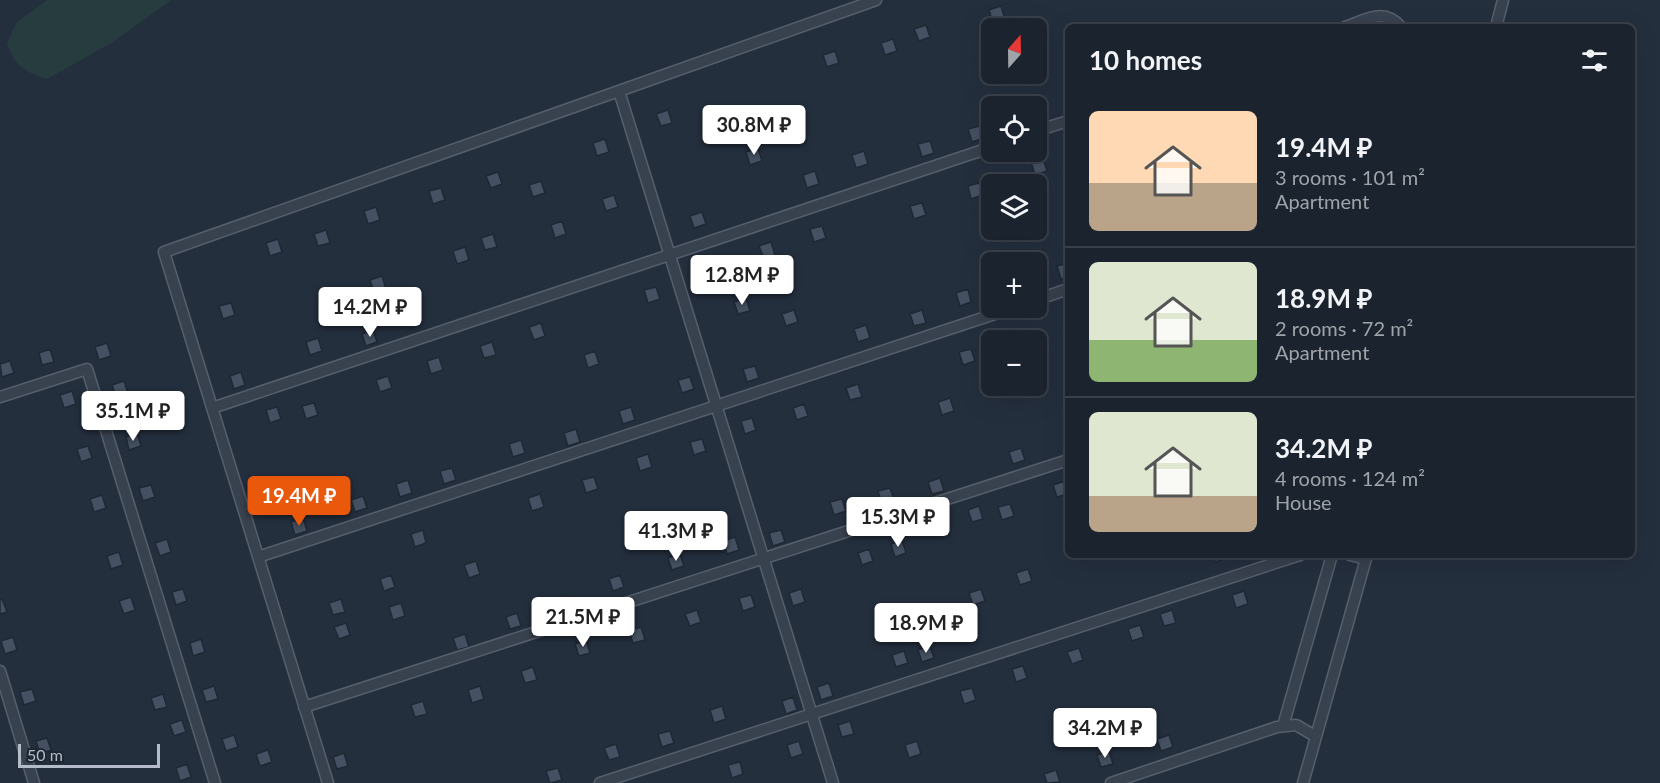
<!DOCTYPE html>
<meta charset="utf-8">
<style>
body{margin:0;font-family:Lato,sans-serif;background:#282f3a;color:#f1f3f6;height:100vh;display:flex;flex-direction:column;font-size:22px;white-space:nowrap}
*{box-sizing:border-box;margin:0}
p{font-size:20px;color:#a0a4aa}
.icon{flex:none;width:33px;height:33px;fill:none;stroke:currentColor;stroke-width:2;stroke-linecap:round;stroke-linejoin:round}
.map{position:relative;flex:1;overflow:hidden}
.details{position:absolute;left:1065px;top:24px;width:570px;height:534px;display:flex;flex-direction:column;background:#1b232e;border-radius:9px;box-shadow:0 6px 24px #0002,0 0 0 2px #39404a}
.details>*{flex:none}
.needle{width:39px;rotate:20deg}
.buttons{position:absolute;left:981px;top:18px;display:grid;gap:12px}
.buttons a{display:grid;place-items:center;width:66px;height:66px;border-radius:9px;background:#1b232e;box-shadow:0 6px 24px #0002,0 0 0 2px #39404a;font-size:30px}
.scale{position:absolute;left:18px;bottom:15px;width:142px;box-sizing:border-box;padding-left:6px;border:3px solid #b4bcc9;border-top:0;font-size:16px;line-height:21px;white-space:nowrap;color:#b4bcc9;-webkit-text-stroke:4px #1d2633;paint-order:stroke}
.price{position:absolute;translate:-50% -51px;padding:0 14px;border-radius:6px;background:#fff;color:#222;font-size:20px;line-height:39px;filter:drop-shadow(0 2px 3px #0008)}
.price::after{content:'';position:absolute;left:50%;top:36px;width:18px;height:14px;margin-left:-9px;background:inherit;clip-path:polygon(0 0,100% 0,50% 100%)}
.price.active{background:#ea580c;color:#fff}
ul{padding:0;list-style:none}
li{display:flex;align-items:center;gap:18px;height:150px;padding:0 24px}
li+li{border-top:2px solid #39404a}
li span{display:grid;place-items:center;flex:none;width:168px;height:120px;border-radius:9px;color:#555}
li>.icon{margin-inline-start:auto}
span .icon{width:72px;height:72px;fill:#fffc;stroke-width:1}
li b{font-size:26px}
h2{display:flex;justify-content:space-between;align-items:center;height:72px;padding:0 24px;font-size:26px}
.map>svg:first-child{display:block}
.green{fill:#263c3f}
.building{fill:#455162;stroke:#1f2835;stroke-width:1.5}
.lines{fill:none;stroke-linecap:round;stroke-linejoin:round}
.lane-casing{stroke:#565f6c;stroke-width:13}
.lane{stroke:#38414e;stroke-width:10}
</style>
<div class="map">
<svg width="1660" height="783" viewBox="0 0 1660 783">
<rect width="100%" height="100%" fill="#242f3e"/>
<path class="green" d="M 47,0 L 171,0 L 113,42 L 47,79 C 24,72 14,65 7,43 L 16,23 Z"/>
<path class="building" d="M 1001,6 L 1005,19 L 993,23 L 989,10 Z
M 926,25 L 930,37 L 919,41 L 914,29 Z
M 893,39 L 897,51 L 885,55 L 881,43 Z
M 835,51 L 839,63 L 827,67 L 823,55 Z
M 1025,100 L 1027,106 L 1014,106 L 1013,104 Z
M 668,110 L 672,123 L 661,126 L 656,114 Z
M 800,114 L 804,126 L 792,130 L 788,118 Z
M 748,122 L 752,135 L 740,139 L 736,126 Z
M 980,126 L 984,138 L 972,142 L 968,129 Z
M 605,139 L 609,152 L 597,156 L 593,143 Z
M 930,141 L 934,153 L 922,157 L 918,144 Z
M 758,148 L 762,161 L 750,165 L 746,152 Z
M 864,151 L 868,164 L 856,168 L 852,155 Z
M 1043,158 L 1047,171 L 1035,175 L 1031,162 Z
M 815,171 L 819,184 L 807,188 L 803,175 Z
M 498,172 L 502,184 L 491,188 L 486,176 Z
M 541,181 L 545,193 L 533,197 L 529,185 Z
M 979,183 L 983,195 L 971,199 L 968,186 Z
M 441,188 L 445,200 L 433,204 L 429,191 Z
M 614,195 L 618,207 L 606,211 L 602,199 Z
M 922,203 L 926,215 L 914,219 L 910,206 Z
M 376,207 L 380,220 L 368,224 L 364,211 Z
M 702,212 L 706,224 L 694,228 L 690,216 Z
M 562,221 L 566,234 L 555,238 L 551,225 Z
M 822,226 L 826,238 L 814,242 L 810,229 Z
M 326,230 L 330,243 L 318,246 L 314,234 Z
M 493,234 L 497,247 L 485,250 L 481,238 Z
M 278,239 L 282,252 L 270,256 L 266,243 Z
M 771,242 L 775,255 L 764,259 L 759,246 Z
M 465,247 L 469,260 L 457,264 L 453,251 Z
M 1068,263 L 1068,277 L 1061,279 L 1057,266 Z
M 382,276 L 386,289 L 374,292 L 370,280 Z
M 656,287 L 660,299 L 648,303 L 644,290 Z
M 968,289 L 971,302 L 960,306 L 956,293 Z
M 746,298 L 750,311 L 738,314 L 734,302 Z
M 231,303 L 235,315 L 223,319 L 219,306 Z
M 794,310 L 798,322 L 786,326 L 782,314 Z
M 922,310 L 926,323 L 914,326 L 910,314 Z
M 541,323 L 545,336 L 534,340 L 529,327 Z
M 866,325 L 870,338 L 858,342 L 854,329 Z
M 373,330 L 377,342 L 366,346 L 362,334 Z
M 1020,332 L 1022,340 L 1009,340 L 1008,336 Z
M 318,338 L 322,351 L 310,355 L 306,342 Z
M 492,342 L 496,355 L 484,358 L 480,346 Z
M 107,343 L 111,356 L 99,360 L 95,347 Z
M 50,349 L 54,362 L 42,365 L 39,353 Z
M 971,349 L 975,361 L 963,365 L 959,352 Z
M 595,351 L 599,364 L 588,368 L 584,355 Z
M 439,357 L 443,370 L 431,374 L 427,361 Z
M 10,361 L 14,373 L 2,377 L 0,364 Z
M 755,366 L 759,378 L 747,382 L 743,369 Z
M 241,372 L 245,385 L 234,389 L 230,376 Z
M 388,376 L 392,388 L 380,392 L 376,380 Z
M 690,377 L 694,389 L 682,393 L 678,380 Z
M 124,381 L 128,393 L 116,397 L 112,385 Z
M 858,384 L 862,397 L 850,400 L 846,388 Z
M 72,391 L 76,404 L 64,408 L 60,395 Z
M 950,398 L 954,411 L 942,415 L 938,402 Z
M 314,403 L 318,415 L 306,419 L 302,406 Z
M 804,404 L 808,416 L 797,420 L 793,408 Z
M 277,407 L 281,419 L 270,423 L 266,410 Z
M 631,407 L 635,420 L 623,424 L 619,411 Z
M 752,418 L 756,430 L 745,434 L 741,421 Z
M 576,429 L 580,442 L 568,446 L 564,433 Z
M 1068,429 L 1068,443 L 1067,444 L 1063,431 Z
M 137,433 L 141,446 L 129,450 L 126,437 Z
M 702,439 L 706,451 L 694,455 L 690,442 Z
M 521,440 L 525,453 L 513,457 L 509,444 Z
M 88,446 L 92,458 L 81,462 L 77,449 Z
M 1021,448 L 1025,460 L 1013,464 L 1009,452 Z
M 648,454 L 652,467 L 640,471 L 636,458 Z
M 452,468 L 456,480 L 444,484 L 440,471 Z
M 594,477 L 598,489 L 586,493 L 582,480 Z
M 940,478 L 944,491 L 932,494 L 928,482 Z
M 408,480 L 412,493 L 400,497 L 396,484 Z
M 1065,481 L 1068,494 L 1057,497 L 1053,485 Z
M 151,485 L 155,497 L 143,501 L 139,488 Z
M 890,488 L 894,500 L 882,504 L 878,491 Z
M 540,494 L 544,507 L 532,511 L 528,498 Z
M 102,495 L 106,508 L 94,512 L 90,499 Z
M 363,496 L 367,508 L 355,512 L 351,500 Z
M 842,499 L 846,511 L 834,515 L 830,502 Z
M 1010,504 L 1014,516 L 1002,520 L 998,507 Z
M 979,506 L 983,519 L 972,522 L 968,510 Z
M 303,518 L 307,531 L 295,535 L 291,522 Z
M 423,530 L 426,543 L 415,547 L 411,534 Z
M 781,530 L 785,542 L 773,546 L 769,533 Z
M 735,537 L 739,550 L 727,554 L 723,541 Z
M 167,539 L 171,552 L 160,556 L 155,543 Z
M 902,540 L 906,553 L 895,557 L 891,544 Z
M 869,549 L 873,561 L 862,565 L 858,553 Z
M 119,552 L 123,565 L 111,569 L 107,556 Z
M 680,554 L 684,566 L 672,570 L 668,558 Z
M 1213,555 L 1226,555 L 1227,558 L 1215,562 Z
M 476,561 L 480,574 L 469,578 L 464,565 Z
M 1028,569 L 1032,581 L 1020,585 L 1016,573 Z
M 391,575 L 395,587 L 384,591 L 380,579 Z
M 620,575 L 624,587 L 613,591 L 609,579 Z
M 183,589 L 187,601 L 176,605 L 172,592 Z
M 801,589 L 805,602 L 793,606 L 789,593 Z
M 981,589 L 985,601 L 973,605 L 969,593 Z
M 1244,591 L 1248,604 L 1236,608 L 1232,595 Z
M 751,595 L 755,607 L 743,611 L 739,598 Z
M 131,597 L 135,610 L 124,614 L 119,601 Z
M 571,597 L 575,610 L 564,614 L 560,601 Z
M 2,599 L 7,612 L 0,614 L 0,600 Z
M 341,599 L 345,612 L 333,615 L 329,603 Z
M 401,603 L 405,616 L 393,620 L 389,607 Z
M 697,610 L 701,622 L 690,626 L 685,614 Z
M 1172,610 L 1176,623 L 1164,626 L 1160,614 Z
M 517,613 L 521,626 L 510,629 L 506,617 Z
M 346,623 L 350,635 L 339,639 L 334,627 Z
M 1140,625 L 1144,637 L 1132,641 L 1128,629 Z
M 641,627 L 645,640 L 633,643 L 629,631 Z
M 465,634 L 469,647 L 457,650 L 453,638 Z
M 13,637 L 17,650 L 5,654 L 1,641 Z
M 201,639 L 205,652 L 193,656 L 190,643 Z
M 586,640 L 590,653 L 579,656 L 575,644 Z
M 930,646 L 934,658 L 922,662 L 918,650 Z
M 1079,648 L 1083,660 L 1072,664 L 1067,652 Z
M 904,651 L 908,663 L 896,667 L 892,655 Z
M 1023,666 L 1027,678 L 1016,682 L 1012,669 Z
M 533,667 L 537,680 L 525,683 L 521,671 Z
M 829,683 L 833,696 L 821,700 L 817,687 Z
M 214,686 L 218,699 L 206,702 L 202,690 Z
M 480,686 L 484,699 L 472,703 L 468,690 Z
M 972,688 L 976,700 L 964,704 L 960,691 Z
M 32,689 L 36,701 L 24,705 L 20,692 Z
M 163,694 L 167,707 L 155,710 L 151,698 Z
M 793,697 L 797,710 L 786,714 L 782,701 Z
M 423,701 L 427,714 L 415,717 L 411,705 Z
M 722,706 L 726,719 L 714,723 L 710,710 Z
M 182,720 L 186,732 L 174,736 L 170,724 Z
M 850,721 L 854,734 L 842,737 L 838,725 Z
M 670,731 L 674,743 L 662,747 L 658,734 Z
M 234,735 L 238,747 L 226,751 L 222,739 Z
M 1169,735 L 1173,747 L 1161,751 L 1157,739 Z
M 47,738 L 51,750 L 40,754 L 36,741 Z
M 799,741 L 803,754 L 791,758 L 787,745 Z
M 917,741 L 921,754 L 909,758 L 905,745 Z
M 616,744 L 620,757 L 609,760 L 604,748 Z
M 268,750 L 272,762 L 260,766 L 256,754 Z
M 1109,751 L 1113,764 L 1101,767 L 1097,755 Z
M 344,753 L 348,766 L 337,769 L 333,757 Z
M 740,762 L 743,774 L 732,778 L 728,765 Z
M 187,764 L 191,777 L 180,781 L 176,768 Z
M 558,768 L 562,780 L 550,783 L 546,771 Z
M 1056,770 L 1060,782 L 1047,783 L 1044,774 Z"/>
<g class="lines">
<g class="lane-casing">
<path id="lane" d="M 1345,27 C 1366,20 1384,7 1401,27
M 1496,27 L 1503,0
M 619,91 L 833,783
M 1036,131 L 1068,121
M 1036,300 L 1068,289
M 0,397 L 87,369 L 215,783
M 212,408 L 992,147
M 1350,555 L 1366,559
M 258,557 L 1013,308
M 0,671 L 34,783
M 304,707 L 1068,460
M 1283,726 L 1332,555
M 328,783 L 164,252 L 876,0
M 600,783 L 1300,555
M 1111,783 L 1277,727 L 1296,725 L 1315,736
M 1303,783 L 1367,555"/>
</g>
<use href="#lane" class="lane"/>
</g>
</svg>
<div class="buttons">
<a><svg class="needle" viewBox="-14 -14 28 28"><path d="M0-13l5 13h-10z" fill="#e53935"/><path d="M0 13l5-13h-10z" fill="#a0a4aa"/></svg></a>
<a><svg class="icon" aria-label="locate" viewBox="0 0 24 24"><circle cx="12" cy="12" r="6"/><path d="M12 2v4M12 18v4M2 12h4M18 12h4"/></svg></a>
<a><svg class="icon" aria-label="layers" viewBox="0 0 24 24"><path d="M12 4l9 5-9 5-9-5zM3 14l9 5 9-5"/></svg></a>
<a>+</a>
<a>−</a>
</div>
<div class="scale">50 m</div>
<b class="price" style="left:754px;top:156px">30.8M ₽</b>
<b class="price" style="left:742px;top:306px">12.8M ₽</b>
<b class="price" style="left:370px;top:338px">14.2M ₽</b>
<b class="price" style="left:133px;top:442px">35.1M ₽</b>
<b class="price active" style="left:299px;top:527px">19.4M ₽</b>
<b class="price" style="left:898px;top:548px">15.3M ₽</b>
<b class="price" style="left:676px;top:562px">41.3M ₽</b>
<b class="price" style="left:583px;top:648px">21.5M ₽</b>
<b class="price" style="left:926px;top:654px">18.9M ₽</b>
<b class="price" style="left:1105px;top:759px">34.2M ₽</b>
<section class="details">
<h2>10 homes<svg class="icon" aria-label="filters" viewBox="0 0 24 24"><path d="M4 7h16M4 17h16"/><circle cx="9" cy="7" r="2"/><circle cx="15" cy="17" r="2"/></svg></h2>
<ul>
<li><span style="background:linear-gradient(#ffd9b3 60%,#b9a48a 0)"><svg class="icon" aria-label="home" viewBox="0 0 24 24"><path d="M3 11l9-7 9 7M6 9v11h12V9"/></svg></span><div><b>19.4M ₽</b><p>3 rooms · 101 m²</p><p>Apartment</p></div></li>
<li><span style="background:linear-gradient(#dfe7d0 65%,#8fb573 0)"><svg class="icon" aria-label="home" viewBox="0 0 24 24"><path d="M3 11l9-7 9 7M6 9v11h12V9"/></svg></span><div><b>18.9M ₽</b><p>2 rooms · 72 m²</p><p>Apartment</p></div></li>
<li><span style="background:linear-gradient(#dfe7d0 70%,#b9a48a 0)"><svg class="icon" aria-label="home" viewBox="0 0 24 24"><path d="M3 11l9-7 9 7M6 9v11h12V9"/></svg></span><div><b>34.2M ₽</b><p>4 rooms · 124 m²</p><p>House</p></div></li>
</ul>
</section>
</div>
